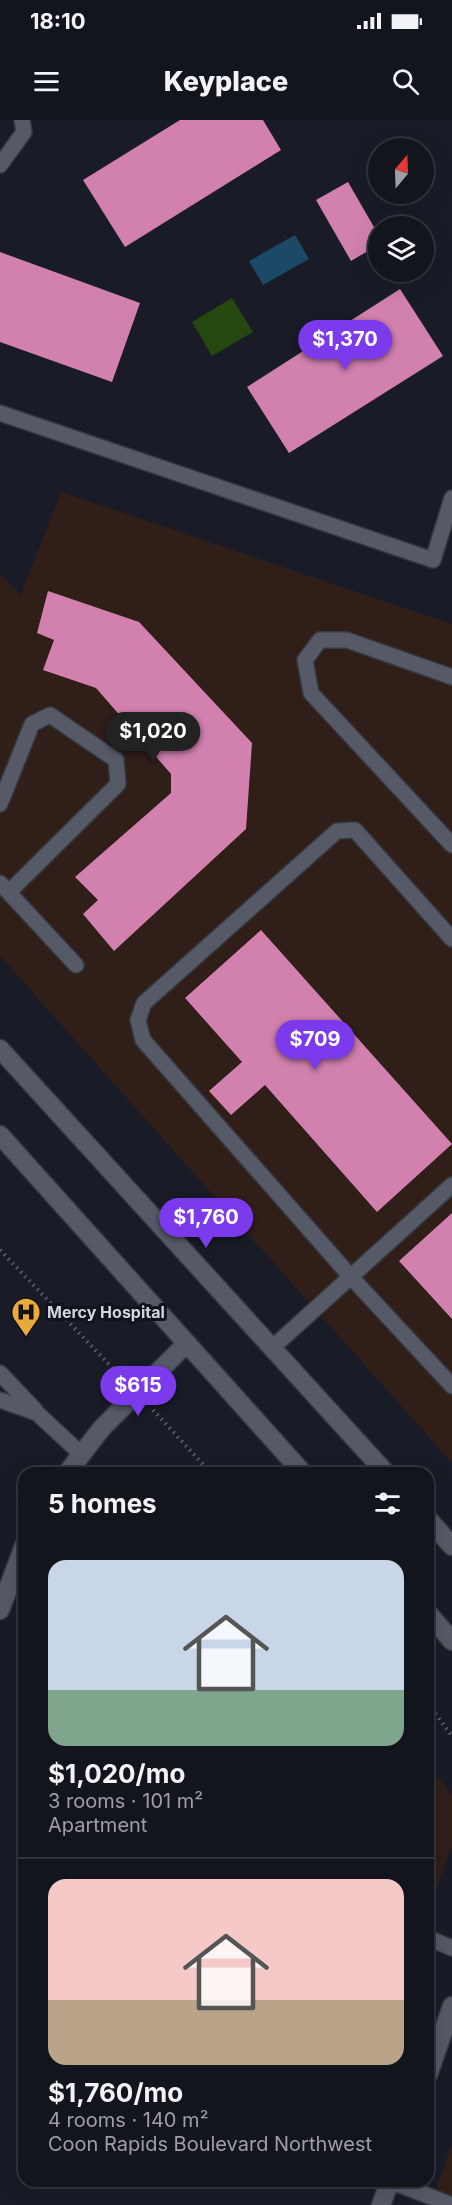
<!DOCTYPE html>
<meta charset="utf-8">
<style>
body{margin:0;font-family:Inter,sans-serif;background:#20222a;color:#f1f3f6;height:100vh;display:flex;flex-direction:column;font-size:22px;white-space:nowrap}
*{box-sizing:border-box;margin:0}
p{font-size:20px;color:#9d9fa4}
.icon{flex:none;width:33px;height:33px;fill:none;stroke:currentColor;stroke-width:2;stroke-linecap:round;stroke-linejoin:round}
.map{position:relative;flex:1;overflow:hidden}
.sheet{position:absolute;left:18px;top:1347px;width:416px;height:720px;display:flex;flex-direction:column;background:#13151d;border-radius:18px;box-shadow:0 6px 24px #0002,0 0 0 2px #32343b}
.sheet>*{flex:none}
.needle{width:39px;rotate:19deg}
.fabs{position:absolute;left:368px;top:18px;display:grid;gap:12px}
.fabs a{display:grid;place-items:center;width:66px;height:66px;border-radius:50%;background:#13151d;box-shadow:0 6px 24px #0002,0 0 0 2px #32343b;font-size:30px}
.price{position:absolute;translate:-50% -51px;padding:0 14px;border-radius:21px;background:#7c3aed;color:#fff;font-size:20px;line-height:39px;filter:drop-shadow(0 2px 3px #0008)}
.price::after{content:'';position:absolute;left:50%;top:36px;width:18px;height:14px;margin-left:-9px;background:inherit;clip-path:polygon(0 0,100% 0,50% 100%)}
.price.on{background:#222;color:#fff}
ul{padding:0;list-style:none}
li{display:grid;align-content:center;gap:12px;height:318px;padding:0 30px}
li+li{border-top:2px solid #32343b}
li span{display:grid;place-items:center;height:186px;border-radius:18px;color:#555}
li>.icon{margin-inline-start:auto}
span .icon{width:108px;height:108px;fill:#fffc;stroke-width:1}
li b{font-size:26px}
h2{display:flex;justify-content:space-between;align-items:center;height:72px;padding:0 30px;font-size:26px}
.status{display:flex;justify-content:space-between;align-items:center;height:42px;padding:0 30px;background:#13151d;direction:ltr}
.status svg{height:16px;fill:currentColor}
header{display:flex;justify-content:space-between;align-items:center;height:78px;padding:0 30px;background:#13151d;font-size:27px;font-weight:800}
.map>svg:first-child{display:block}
.commercial{fill:#301e19}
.green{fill:#244810}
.water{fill:#1c4966}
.building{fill:#d280ae}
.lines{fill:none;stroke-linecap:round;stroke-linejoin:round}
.service-casing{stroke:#363840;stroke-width:18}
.minor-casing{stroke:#363840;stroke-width:21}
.secondary-casing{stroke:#363840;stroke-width:21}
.path{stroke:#60636d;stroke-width:4;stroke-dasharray:1.5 4.5;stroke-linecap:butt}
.service{stroke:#565966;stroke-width:15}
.minor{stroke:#565966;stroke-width:18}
.secondary{stroke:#565966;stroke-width:18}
.labels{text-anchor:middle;stroke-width:6;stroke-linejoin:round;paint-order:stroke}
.poi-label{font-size:16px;font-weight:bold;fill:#d3d5dd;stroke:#10131d;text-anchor:start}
</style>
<div class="status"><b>18:10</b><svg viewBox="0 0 49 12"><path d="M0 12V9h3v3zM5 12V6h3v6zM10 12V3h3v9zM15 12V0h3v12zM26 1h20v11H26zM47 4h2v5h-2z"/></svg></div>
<header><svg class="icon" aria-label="menu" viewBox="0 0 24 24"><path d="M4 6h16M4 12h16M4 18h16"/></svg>Keyplace<svg class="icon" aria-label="search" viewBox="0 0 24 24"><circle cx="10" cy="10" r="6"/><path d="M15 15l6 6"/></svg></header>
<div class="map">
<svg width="452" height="2085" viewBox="0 0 452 2085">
<rect width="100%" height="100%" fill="#191c27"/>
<path class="commercial" d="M 61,372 L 452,504 L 452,1343 L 0,836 L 0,454 L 21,475 Z
M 428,1646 L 452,1674 L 452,1726 L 428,1790 Z
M 452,2024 L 452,2085 L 430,2085 Z"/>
<path class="green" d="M 232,178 L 253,212 L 212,236 L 192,202 Z"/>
<path class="water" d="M 295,115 L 309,139 L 263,165 L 249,141 Z"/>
<path class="building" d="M 180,0 L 263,0 L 281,30 L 125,127 L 83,60 Z
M 348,62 L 378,114 L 378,125 L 351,141 L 316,80 Z
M 0,132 L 140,183 L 112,262 L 0,222 Z
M 400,169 L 443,236 L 289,333 L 247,267 Z
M 48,471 L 139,502 L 252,623 L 246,709 L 114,831 L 83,794 L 98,780 L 75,757 L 171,673 L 171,654 L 96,568 L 43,550 L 54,520 L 37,513 Z
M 261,810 L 452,1024 L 377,1092 L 265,965 L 231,995 L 209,971 L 242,942 L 185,878 Z
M 452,1093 L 452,1199 L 399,1141 Z"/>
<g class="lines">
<g class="service-casing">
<path id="service" d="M 0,45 L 24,12 L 22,0
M 0,293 L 433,440 L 452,378
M 452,557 L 347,520 L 320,520 L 305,540 L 311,573 L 452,725
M 0,684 L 32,604 L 50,595 L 116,640 L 118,664 L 9,772
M 0,763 L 76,845
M 452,819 L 355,710 L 337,711 L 144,883 L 138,900 L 143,920 L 351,1157 L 452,1266
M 272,1228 L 452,1065
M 0,1253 L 35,1290
M 0,1280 L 37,1293 L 81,1334
M 428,1818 L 452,1828
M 390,2061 L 452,2085"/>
</g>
<g class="minor-casing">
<path id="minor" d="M 67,1353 L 102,1308 L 187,1223
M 0,1490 L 24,1426
M 428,1955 L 452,1886
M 381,2085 L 390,2061"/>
</g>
<g class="secondary-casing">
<path id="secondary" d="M 0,929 L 386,1353
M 0,1015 L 303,1353
M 428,1399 L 452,1426
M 428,1493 L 452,1521"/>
</g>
<path class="path" d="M 0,1130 L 121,1257
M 153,1290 L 211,1353
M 428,1584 L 452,1616"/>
<use href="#service" class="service"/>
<use href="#minor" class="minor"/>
<use href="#secondary" class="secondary"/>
</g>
<defs>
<g id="hospital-pin" transform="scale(1.5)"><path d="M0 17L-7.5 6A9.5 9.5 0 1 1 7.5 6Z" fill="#eaaa39" stroke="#10131d"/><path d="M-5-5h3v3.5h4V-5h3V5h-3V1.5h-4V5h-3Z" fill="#111"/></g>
</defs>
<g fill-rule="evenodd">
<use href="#hospital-pin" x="26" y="1192"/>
</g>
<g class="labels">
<g class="poi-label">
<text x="47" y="1198">Mercy Hospital</text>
</g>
</g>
</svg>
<div class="fabs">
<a><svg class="needle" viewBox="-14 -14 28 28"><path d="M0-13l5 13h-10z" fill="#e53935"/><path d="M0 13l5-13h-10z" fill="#9d9fa4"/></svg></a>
<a><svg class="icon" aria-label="layers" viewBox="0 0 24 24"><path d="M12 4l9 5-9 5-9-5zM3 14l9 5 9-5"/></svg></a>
</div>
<b class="price" style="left:345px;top:251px">$1,370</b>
<b class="price on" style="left:153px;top:643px">$1,020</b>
<b class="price" style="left:315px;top:951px">$709</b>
<b class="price" style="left:206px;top:1129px">$1,760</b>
<b class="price" style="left:138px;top:1297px">$615</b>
<section class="sheet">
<h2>5 homes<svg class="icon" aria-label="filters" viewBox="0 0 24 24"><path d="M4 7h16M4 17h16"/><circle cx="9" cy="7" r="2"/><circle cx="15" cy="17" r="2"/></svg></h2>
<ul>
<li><span style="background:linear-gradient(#c9d6e8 70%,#7fa58c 0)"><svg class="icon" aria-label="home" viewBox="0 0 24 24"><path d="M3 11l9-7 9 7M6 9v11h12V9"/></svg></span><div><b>$1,020/mo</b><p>3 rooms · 101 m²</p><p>Apartment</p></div></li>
<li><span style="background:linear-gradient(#f6c9c9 65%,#b9a48a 0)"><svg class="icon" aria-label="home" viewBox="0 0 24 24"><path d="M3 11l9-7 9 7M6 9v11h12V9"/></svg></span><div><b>$1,760/mo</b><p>4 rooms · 140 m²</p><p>Coon Rapids Boulevard Northwest</p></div></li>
</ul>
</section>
</div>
